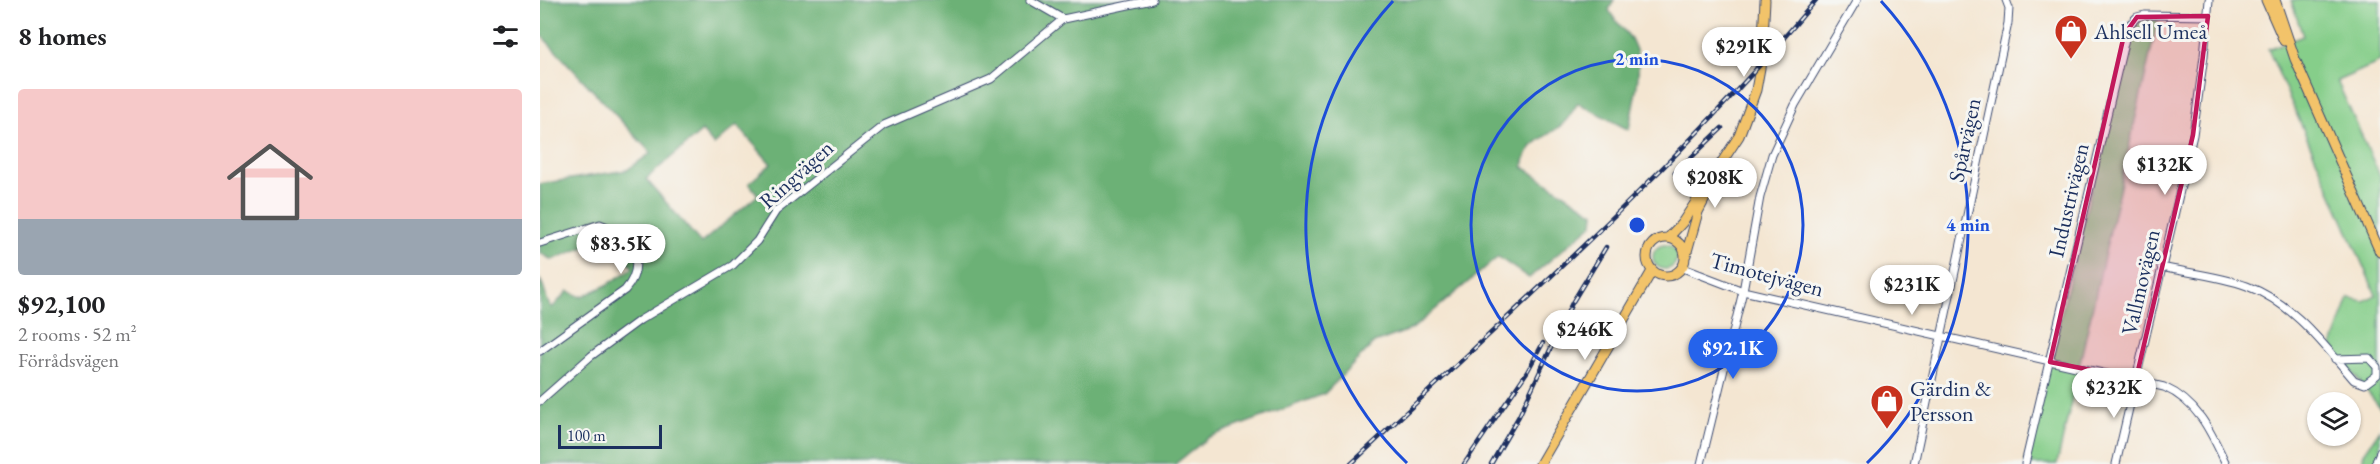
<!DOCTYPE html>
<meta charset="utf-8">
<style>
body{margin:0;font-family:"EB Garamond",serif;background:#f6f6f6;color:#202124;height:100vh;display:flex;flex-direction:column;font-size:22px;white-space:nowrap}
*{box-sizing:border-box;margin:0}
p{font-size:20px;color:#757577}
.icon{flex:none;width:33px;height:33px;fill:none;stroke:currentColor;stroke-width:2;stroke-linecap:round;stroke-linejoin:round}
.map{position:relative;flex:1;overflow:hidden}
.drawer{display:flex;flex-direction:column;background:#fff;width:540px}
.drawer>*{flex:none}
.buttons{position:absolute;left:1767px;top:392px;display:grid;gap:12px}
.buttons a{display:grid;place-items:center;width:54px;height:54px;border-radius:50%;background:#fff;box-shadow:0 2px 4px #0004;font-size:30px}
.scale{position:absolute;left:18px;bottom:15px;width:104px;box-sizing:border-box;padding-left:6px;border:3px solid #1b2f5e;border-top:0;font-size:16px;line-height:21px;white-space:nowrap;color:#1b2f5e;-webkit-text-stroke:4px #f6f6f2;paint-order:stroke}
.price{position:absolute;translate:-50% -51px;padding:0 14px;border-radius:21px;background:#fff;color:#222;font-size:20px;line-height:39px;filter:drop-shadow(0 2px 3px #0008)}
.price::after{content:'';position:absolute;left:50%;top:36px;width:18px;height:14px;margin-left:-9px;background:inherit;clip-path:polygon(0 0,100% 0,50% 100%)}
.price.current{background:#2563eb;color:#fff}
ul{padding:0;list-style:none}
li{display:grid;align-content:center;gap:12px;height:318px;padding:0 18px}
li span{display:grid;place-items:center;height:186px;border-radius:6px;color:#555}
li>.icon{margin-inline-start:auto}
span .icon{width:108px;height:108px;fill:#fffc;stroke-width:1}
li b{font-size:26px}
h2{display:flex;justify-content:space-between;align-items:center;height:72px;padding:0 18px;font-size:26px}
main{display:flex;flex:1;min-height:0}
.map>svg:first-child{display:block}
.green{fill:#86ce8a;stroke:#507e74;stroke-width:1.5}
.forest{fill:#6cb176;stroke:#44706a;stroke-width:1.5;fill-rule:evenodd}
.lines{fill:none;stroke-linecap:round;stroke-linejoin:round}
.minor-casing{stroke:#3c4a6f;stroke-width:9}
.major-casing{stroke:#3c4a6f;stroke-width:11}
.minor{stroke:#fff;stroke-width:7}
.major{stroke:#f2c36a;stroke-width:9}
.rail-casing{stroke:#1b2f5e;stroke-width:4.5}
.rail{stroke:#f6f6f2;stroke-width:2;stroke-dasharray:7;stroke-linecap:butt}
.marked{fill:#c2185b;fill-opacity:0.2;stroke:#c2185b;stroke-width:4.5;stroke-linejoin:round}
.ring{fill:none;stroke:#1d4ed8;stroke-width:3}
.labels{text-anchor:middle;stroke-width:6;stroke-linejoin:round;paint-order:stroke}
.poi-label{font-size:22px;fill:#1b2f5e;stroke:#f6f6f2;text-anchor:start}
.street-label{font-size:22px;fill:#1b2f5e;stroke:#f6f6f2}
.centre{fill:#1d4ed8;stroke:#f6f6f2;stroke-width:3}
.ring-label{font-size:18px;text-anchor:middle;font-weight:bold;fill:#1d4ed8;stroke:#f6f6f2;stroke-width:6;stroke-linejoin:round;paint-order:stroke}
</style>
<main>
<section class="drawer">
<h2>8 homes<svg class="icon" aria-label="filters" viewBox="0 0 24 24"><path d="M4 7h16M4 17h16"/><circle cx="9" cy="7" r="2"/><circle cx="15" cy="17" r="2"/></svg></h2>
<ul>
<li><span style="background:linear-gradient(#f6c9c9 70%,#9aa5b1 0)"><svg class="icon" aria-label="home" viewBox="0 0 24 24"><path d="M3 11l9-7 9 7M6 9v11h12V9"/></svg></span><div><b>$92,100</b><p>2 rooms · 52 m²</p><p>Förrådsvägen</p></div></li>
</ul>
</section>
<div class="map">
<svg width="1840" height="464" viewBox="0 0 1840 464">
<rect width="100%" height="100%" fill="#f6f6f2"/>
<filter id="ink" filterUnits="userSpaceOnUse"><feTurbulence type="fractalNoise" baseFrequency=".0167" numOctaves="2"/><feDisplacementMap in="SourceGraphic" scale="12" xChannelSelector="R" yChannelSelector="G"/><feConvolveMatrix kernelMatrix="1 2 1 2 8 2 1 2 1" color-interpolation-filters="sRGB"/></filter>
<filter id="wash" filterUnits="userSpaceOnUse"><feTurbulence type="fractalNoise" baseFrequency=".008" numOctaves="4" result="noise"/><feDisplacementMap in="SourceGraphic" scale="24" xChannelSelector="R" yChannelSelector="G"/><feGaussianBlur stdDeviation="1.35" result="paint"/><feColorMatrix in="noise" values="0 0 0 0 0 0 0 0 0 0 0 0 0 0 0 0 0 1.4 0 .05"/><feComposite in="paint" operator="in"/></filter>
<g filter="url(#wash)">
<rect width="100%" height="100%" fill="#f4e6d2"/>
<path class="green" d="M 1751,0 L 1840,0 L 1840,62 L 1797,81 L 1840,176 L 1840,408 L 1792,346 L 1809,298 L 1824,301 L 1836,295 L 1728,49 L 1763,36 Z
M 1619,15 L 1517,464 L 1485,464 L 1592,20 Z
M1113 257a12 12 0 1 1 24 0a12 12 0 1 1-24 0Z
M 1840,430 L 1840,464 L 1822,464 L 1824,453 Z"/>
<path class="forest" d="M 0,0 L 1074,0 L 1069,10 C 1075,23 1089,32 1094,45 C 1105,68 1092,105 1089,130 L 1038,103 C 1034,109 1029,117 1024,123 C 1007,138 986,141 983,167 L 1054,213 L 1053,224 L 989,278 L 958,257 L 872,329 L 834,343 L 784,394 L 669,437 L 635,464 L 0,464 L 0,280 C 7,289 4,300 12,308 L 28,291 L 41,297 L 67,285 L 93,268 L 69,237 L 12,260 L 0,253 L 0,184 L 87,170 L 111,153 L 0,34 ZM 197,125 L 231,164 L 209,183 L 218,195 L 161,243 L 106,179 L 162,131 L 174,145 Z"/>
</g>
<g filter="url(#ink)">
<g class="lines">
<g class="minor-casing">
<path id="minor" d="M 490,0 L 523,19 L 612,0
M 0,243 L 60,224 C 91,235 108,263 85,290 L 0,351
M 1621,267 C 1649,273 1680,276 1707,286 C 1753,303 1783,344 1814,380 L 1825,384 L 1837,375 L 1837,367 L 1829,358 L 1795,359
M 1143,268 L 1203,291 L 1624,387 C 1658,402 1671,432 1686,464
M 0,401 L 51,356 L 100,320 L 193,265 L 217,241 L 236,211 L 344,125 L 451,79 L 523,19
M 1161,464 L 1203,291 L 1220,197 L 1232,155 L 1255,105 L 1317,0
M 1374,464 L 1468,23 L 1469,8 L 1466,0
M 1485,464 L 1588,26 L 1597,17 L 1605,15 L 1668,16
M 1576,464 L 1653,135 L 1664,56 L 1669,0
M 1835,464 L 1840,452"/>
</g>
<g class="major-casing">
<path id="major" d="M 1726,0 L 1744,41
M 1735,0 L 1755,59 L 1840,252
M 1129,237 L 1142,223 L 1199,136 L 1216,90 L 1222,57 L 1225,0
M1107 257a19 19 0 1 1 38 0a19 19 0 1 1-38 0Z
M 1146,255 L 1158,212 L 1177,176
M 1000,464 L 1112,271"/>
</g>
<use href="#minor" class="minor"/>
<use href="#major" class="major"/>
<g class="rail-casing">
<path id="rail" d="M 1135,173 L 1182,128
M 811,464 C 970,313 1136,169 1276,0
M 924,464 L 987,372 L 1003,343
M 951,464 L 979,416 L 1032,303 L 1066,247"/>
</g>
<use href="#rail" class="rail"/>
</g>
</g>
<path class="marked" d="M 1668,16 L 1653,135 L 1596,379 L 1510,362 L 1584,35 L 1597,17 Z"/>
<g class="ring">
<circle cx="1097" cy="225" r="166"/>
<path d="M867 463A331 331 0 0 1 853 1M1341 1A331 331 0 0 1 1327 463"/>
</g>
<defs>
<g id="shop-pin" transform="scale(1.725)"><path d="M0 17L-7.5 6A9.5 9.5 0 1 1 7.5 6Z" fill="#c8321e" stroke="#f6f6f2"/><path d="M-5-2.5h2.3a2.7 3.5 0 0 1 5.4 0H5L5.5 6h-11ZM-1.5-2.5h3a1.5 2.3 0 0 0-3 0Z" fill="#fff"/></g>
</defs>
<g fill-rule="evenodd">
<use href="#shop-pin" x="1531" y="31"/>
<use href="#shop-pin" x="1347" y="401"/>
</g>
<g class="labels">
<g class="poi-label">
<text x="1554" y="39">Ahlsell Umeå</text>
<text x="1370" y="396">Gärdin &amp;<tspan x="1370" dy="25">Persson</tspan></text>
</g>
<g class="street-label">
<text transform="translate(1424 140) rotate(-78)" y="8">Spårvägen</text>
<text transform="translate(256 174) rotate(-42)" y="8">Ringvägen</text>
<text transform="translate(1528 200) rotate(-77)" y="8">Industrivägen</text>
<text transform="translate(1227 274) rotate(15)" y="8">Timotejvägen</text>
<text transform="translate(1600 282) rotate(-77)" y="8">Vallmovägen</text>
</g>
</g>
<circle cx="1097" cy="225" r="9" class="centre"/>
<g class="ring-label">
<text x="1097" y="65">2 min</text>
<text x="1428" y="231">4 min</text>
</g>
</svg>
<div class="buttons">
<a><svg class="icon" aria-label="layers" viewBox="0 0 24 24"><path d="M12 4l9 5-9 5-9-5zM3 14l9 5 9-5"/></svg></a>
</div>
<div class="scale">100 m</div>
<b class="price" style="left:1204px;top:78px">$291K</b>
<b class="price" style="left:1625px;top:196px">$132K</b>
<b class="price" style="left:1175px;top:209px">$208K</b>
<b class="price" style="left:81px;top:275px">$83.5K</b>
<b class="price" style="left:1372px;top:316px">$231K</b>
<b class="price" style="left:1045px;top:361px">$246K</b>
<b class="price current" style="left:1193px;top:380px">$92.1K</b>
<b class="price" style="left:1574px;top:419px">$232K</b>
</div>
</main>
